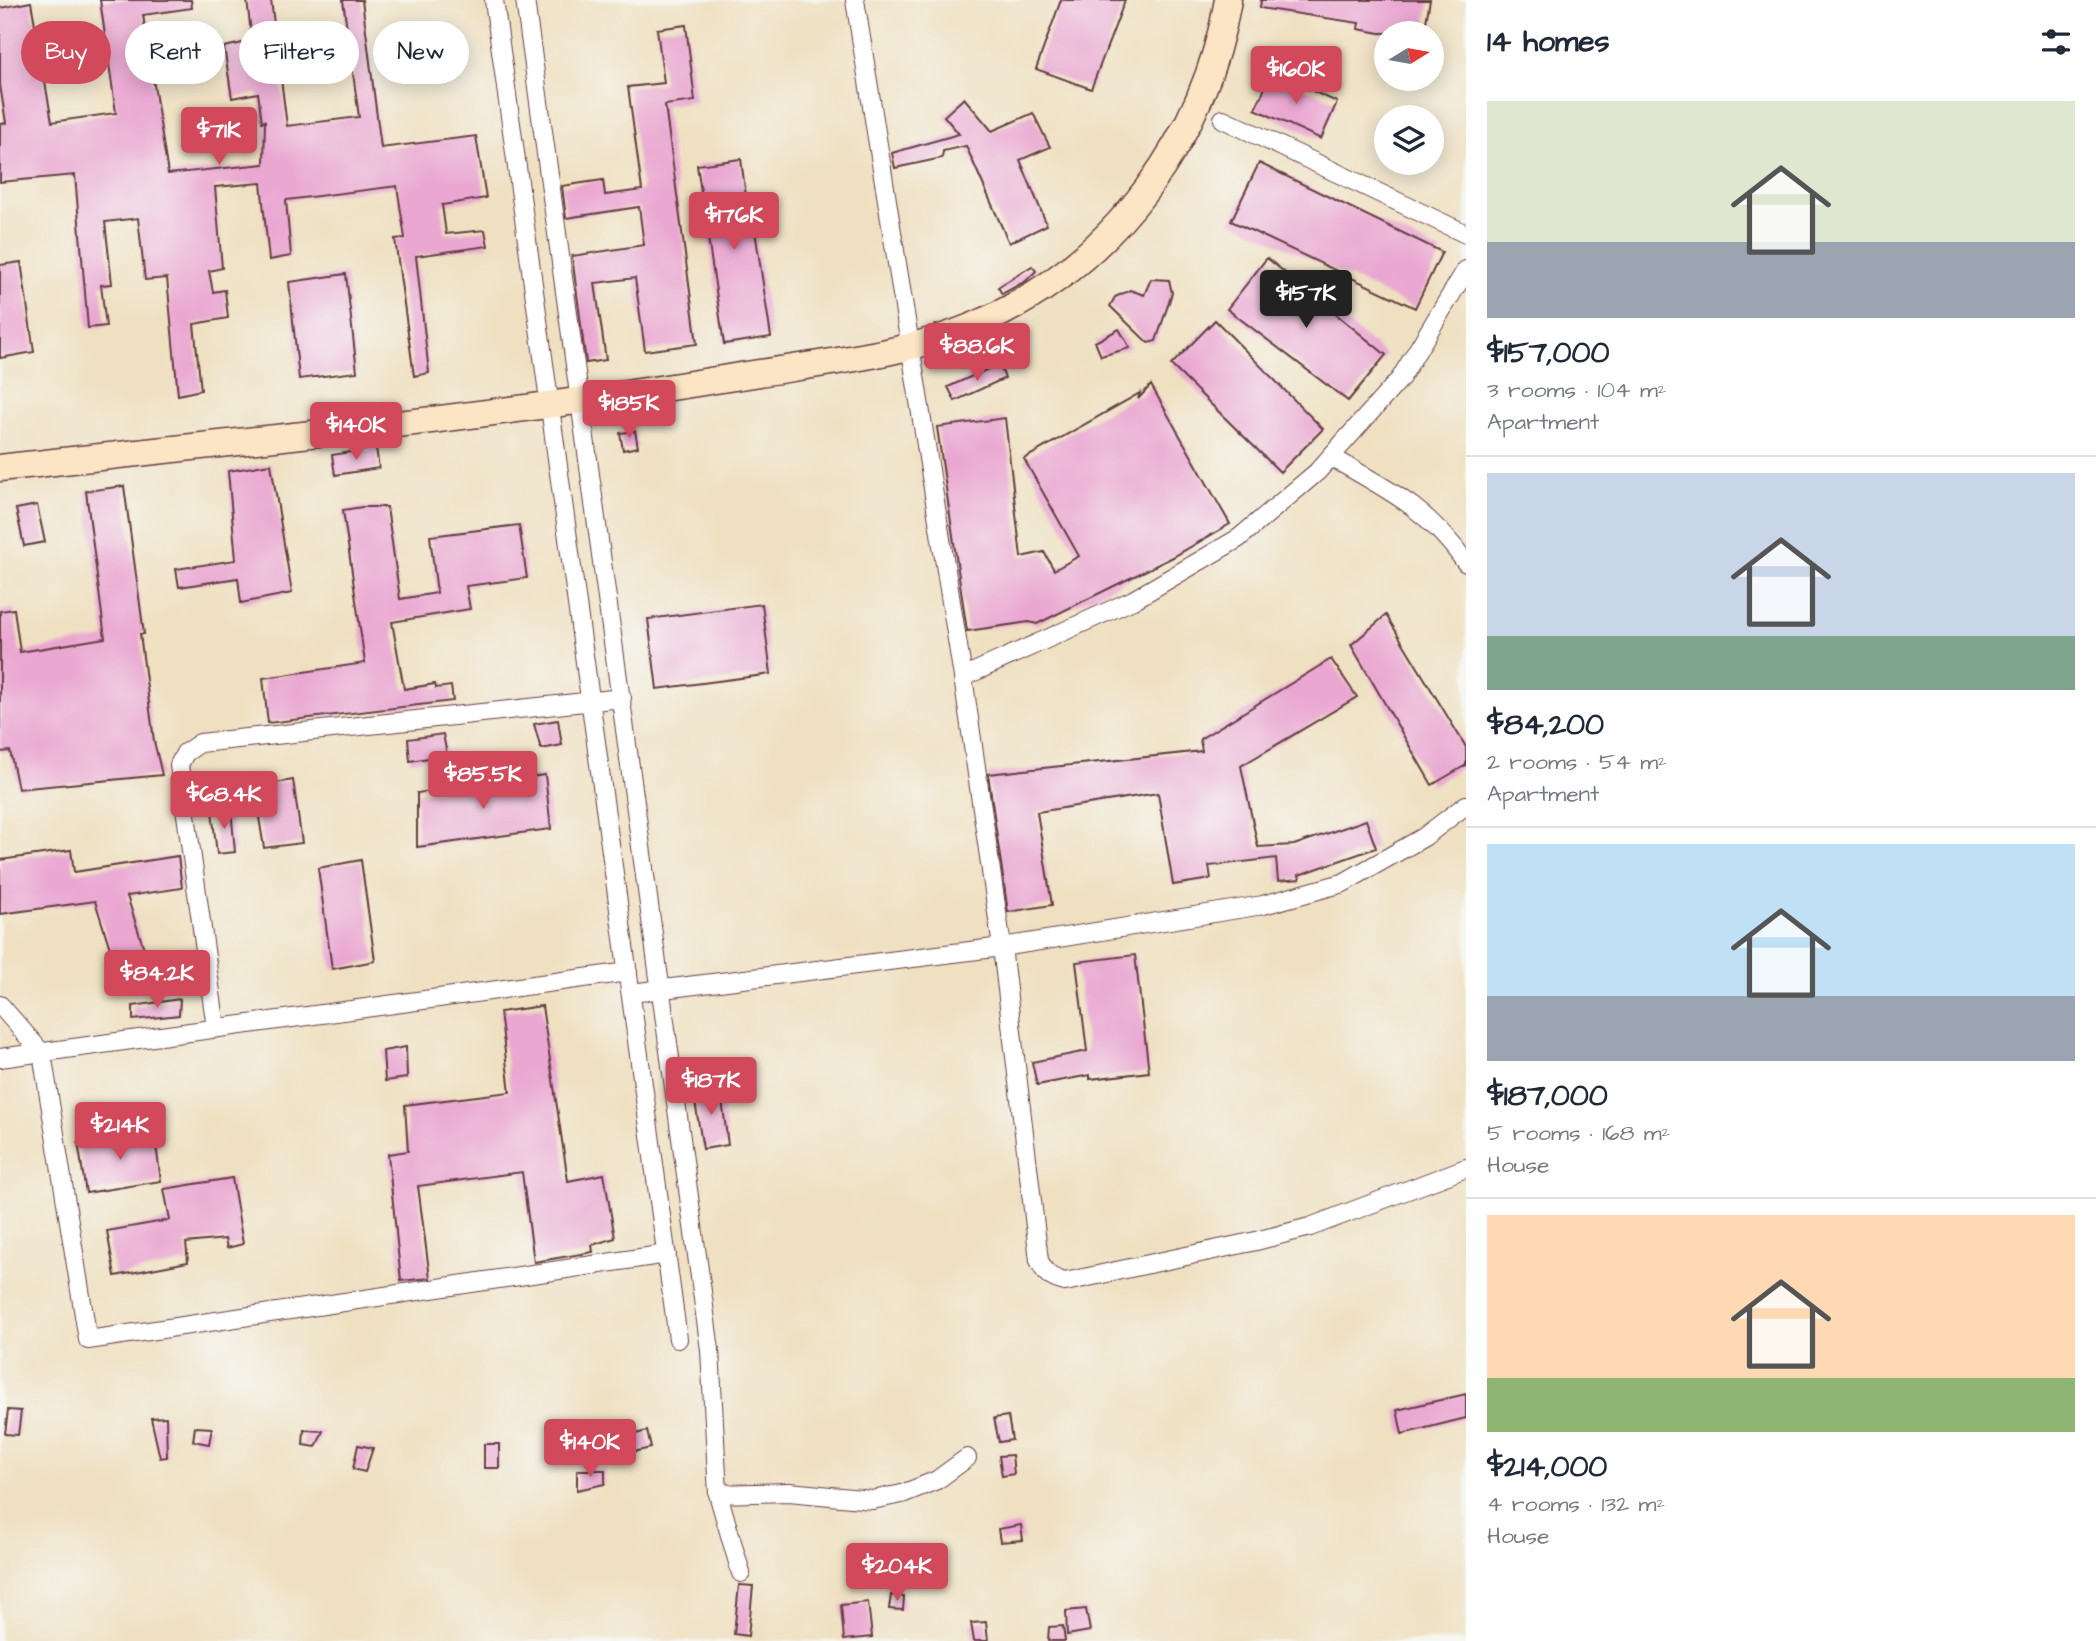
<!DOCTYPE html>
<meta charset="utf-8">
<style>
body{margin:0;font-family:"Architects Daughter",sans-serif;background:#f2f2f3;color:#1f2937;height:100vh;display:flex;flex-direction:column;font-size:26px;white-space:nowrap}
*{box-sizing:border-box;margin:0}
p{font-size:23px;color:#747a83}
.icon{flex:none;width:38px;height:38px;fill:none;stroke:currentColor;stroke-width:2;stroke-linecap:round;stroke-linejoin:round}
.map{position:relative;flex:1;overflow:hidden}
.sheet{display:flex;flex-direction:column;background:#fff;width:630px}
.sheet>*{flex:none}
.hud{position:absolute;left:21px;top:21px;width:665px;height:63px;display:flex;gap:14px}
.needle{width:46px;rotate:79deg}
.controls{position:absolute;left:1374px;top:21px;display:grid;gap:14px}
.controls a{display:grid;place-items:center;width:70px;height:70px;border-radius:50%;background:#fff;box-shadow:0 4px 18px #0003;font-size:35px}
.price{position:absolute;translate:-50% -60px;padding:0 16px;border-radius:7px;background:#d1495b;color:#fff;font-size:23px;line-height:46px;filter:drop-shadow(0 2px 4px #0008)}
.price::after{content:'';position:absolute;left:50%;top:42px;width:21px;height:16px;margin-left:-10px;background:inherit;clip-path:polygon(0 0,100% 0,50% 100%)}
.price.selected{background:#222;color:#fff}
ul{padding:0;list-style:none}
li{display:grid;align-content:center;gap:14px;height:371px;padding:0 21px}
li+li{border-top:2px solid #e0e1e3}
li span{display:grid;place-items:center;height:217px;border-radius:0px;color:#555}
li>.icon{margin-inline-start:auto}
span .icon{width:126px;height:126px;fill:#fffc;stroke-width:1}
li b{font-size:30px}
h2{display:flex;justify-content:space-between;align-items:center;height:84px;padding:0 21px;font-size:30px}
.tag{padding:0 24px;border-radius:32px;background:#fff;box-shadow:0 4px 18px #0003;font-size:24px;line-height:63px}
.tag.selected{background:#d1495b;color:#fff}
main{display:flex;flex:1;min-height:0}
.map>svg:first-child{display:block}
.building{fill:#eaa7d1}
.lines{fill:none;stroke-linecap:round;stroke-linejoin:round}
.street-casing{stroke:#633c42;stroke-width:20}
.secondary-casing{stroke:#633c42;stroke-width:29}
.street{stroke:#fff;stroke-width:18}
.secondary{stroke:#fce5c4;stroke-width:26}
</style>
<main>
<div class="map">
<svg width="1466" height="1641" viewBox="0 0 1466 1641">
<rect width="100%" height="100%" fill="#f6f6f2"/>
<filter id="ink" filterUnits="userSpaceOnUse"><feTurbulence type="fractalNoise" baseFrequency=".0143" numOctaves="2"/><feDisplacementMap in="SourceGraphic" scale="14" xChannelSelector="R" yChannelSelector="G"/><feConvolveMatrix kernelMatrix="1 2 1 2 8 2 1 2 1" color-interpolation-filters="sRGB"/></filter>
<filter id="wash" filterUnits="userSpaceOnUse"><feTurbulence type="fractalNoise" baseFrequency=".00686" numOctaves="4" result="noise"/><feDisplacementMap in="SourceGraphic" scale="28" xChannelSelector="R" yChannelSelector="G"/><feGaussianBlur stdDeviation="1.57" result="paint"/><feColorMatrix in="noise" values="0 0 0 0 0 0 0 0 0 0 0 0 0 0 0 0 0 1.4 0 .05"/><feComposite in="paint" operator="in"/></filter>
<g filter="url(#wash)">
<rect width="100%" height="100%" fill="#efe0c1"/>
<g id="blocks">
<path class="building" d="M 100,0 L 191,0 L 192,8 L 143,15 L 168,174 L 264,164 L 265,121 L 262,122 L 258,93 L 232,98 L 224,47 L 252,41 L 247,0 L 271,0 L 287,126 L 359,117 L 343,0 L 362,0 L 381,148 L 476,136 L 486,198 L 442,205 L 446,234 L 485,230 L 488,246 L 416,256 L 429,373 L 414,376 L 395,239 L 405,238 L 397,186 L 286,200 L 291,256 L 269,260 L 261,183 L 215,187 L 222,268 L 209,271 L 213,292 L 225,290 L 228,318 L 194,324 L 201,390 L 178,395 L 167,278 L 145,280 L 138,218 L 105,222 L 112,284 L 101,285 L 106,326 L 88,328 L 75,175 L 0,182 L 0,124 L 6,123 L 0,85 L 0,8 L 31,2 L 52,122 L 116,113 Z
M 1061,0 L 1125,0 L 1091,89 L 1036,69 Z
M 1261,0 L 1430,0 L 1424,33 L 1380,33 L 1358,29 L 1359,23 L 1260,8 Z
M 686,25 L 695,101 L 665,105 L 697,344 L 645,351 L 635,278 L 595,283 L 606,360 L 586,363 L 572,256 L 644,245 L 639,207 L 566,218 L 562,186 L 603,180 L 605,195 L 642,190 L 628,87 L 664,83 L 657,29 Z
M 1272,73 L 1337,102 L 1321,139 L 1255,109 Z
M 964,98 L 992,131 L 1033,113 L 1050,147 L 1020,160 L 1047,225 L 1009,243 L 966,146 L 943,151 L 942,158 L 895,168 L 892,153 L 959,134 L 944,116 Z
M 741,159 L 747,204 L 751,204 L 771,337 L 724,344 L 697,165 Z
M 1259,163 L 1442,252 L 1415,308 L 1231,221 Z
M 1267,258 L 1386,355 L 1348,401 L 1227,309 Z
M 21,262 L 34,352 L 0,358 L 0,265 Z
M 1032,266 L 1036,271 L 1026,281 L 1002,294 L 998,287 Z
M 346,274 L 357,372 L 299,379 L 289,282 Z
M 1151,279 L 1169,280 L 1172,293 L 1156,341 L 1148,343 L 1110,306 L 1115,297 L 1130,290 L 1144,295 Z
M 1215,320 L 1323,429 L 1280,472 L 1171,365 Z
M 1119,329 L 1130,348 L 1101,356 L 1095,342 Z
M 999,364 L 1005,378 L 955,401 L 948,387 Z
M 1151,385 L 1230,524 L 1173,557 L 1037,624 L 1029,622 L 967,631 L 937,427 L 1005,418 L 1021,557 L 1044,552 L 1054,570 L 1079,556 L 1024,459 L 1140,393 L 1138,399 Z
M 635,431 L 638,447 L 623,450 L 620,433 Z
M 376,448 L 379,468 L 335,475 L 332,455 Z
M 271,464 L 292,593 L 241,603 L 238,578 L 179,587 L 176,569 L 236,560 L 228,471 Z
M 124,486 L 144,634 L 140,634 L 154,741 L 162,775 L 18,789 L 10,751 L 0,752 L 0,611 L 14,609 L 20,652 L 105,638 L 86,491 Z
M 37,505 L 45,542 L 24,546 L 16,509 Z
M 362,507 L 387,507 L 400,599 L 437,593 L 430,536 L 519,525 L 527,578 L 466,586 L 470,609 L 392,622 L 404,689 L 435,684 L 436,688 L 451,686 L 453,701 L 268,723 L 263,678 L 365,663 L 343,510 Z
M 762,604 L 771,674 L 657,689 L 648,619 Z
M 1386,615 L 1466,747 L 1466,765 L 1432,785 L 1351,645 Z
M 1331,659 L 1357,697 L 1241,766 L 1258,847 L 1294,845 L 1366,820 L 1376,848 L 1299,875 L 1300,879 L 1278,881 L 1276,858 L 1209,866 L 1211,879 L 1173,885 L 1158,793 L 1037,812 L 1052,905 L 1008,912 L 988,774 L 1202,751 L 1200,739 Z
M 558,720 L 562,745 L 541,749 L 534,724 Z
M 443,734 L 447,755 L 410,761 L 408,739 Z
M 545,775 L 551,829 L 417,847 L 417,793 Z
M 293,780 L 302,843 L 264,848 L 254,787 Z
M 231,809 L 235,852 L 217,854 L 212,811 Z
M 71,850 L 74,872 L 178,856 L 182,888 L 127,896 L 148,961 L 118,974 L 95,901 L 0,914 L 0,860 Z
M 361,860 L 375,961 L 332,969 L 318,868 Z
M 1135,955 L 1149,1072 L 1090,1079 L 1090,1075 L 1037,1085 L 1032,1062 L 1087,1051 L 1076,962 Z
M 180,999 L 179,1015 L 133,1020 L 133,1006 Z
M 542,1006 L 568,1181 L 604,1174 L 615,1238 L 592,1245 L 593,1252 L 534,1262 L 522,1172 L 418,1186 L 430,1278 L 401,1281 L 388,1154 L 408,1151 L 405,1105 L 510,1092 L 500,1012 Z
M 406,1047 L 407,1078 L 385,1081 L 383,1051 Z
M 720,1085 L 728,1145 L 703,1149 L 693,1090 Z
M 154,1131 L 161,1181 L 86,1193 L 78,1142 Z
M 232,1178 L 243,1244 L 227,1248 L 225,1239 L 186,1243 L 188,1262 L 115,1276 L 107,1231 L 170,1220 L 164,1189 Z
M 1466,1394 L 1466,1418 L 1402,1434 L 1397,1410 Z
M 8,1410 L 21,1411 L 18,1435 L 5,1434 Z
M 1008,1416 L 1012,1440 L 999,1442 L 994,1418 Z
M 166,1417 L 167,1457 L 160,1458 L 151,1418 Z
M 195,1427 L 212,1428 L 209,1444 L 193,1441 Z
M 304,1430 L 323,1431 L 316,1447 L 303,1445 Z
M 647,1431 L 651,1448 L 633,1452 L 628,1436 Z
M 484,1444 L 499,1444 L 499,1468 L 484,1468 Z
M 358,1445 L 373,1448 L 365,1472 L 353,1469 Z
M 1012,1455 L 1014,1474 L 1002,1476 L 999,1456 Z
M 577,1470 L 605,1470 L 605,1484 L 577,1490 Z
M 1021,1525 L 1023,1540 L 1000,1542 L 998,1529 Z
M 739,1585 L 753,1586 L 748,1636 L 734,1634 Z
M 891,1595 L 904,1597 L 903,1610 L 889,1609 Z
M 868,1602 L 872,1637 L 844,1640 L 841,1605 Z
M 1086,1609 L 1090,1631 L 1067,1635 L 1066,1611 Z
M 986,1622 L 988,1641 L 974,1641 L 971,1623 Z
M 1063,1626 L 1065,1641 L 1048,1641 L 1049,1627 Z"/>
</g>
</g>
<g filter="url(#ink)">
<use href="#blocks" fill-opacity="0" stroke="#633c42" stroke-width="2"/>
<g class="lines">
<g class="street-casing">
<path id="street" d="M 494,0 L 678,1339
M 525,0 L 710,1350 L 718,1494 L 741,1573
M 855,0 L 963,677 L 1002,947 L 1039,1260 C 1045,1274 1050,1278 1065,1282 L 1256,1241 L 1310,1227 L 1466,1168
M 1223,119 L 1466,234
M 1331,457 C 1387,489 1428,508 1466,563
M 963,677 L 1133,600 L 1239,538 L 1317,472 L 1400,379 L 1466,270
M 631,993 L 1002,947 L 1263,905 L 1343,883 L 1424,837 L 1466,805
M 0,1005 L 42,1053 L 88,1340 L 667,1254
M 216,1028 L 179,765 L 185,753 L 200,743 L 622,698
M 0,1058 L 628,972
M 718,1494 L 789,1492 L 872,1500 L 902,1494 L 937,1480 L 967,1458"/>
</g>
<g class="secondary-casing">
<path id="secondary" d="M 0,468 C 243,441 487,418 728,378 C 815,363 910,357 991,318 C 1116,258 1205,137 1228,0"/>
</g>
<use href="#street" class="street"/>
<use href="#secondary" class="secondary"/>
</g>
</g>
</svg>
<div class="controls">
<a><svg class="needle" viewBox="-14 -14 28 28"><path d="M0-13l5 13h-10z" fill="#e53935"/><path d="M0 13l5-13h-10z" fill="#747a83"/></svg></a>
<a><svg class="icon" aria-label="layers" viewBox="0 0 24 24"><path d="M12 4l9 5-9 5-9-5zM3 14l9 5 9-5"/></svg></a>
</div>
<b class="price" style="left:1296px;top:106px">$160K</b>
<b class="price" style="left:219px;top:167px">$71K</b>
<b class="price" style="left:734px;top:252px">$176K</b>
<b class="price selected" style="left:1306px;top:330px">$157K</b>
<b class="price" style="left:977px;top:383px">$88.6K</b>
<b class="price" style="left:629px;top:440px">$185K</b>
<b class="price" style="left:356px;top:462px">$140K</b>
<b class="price" style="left:483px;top:811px">$85.5K</b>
<b class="price" style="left:224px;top:831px">$68.4K</b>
<b class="price" style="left:157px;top:1010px">$84.2K</b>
<b class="price" style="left:711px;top:1117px">$187K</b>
<b class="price" style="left:120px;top:1162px">$214K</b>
<b class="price" style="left:590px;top:1479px">$140K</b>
<b class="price" style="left:897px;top:1603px">$204K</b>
<div class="hud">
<a class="tag selected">Buy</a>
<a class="tag">Rent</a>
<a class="tag">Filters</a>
<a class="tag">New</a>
</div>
</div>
<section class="sheet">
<h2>14 homes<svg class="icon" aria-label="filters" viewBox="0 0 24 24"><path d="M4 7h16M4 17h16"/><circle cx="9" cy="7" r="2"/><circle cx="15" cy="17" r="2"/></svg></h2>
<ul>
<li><span style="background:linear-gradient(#dfe7d0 65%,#9aa5b1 0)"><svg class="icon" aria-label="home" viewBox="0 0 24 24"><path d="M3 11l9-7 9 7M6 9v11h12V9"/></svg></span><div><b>$157,000</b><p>3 rooms · 104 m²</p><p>Apartment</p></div></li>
<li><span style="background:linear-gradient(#c9d6e8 75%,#7fa58c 0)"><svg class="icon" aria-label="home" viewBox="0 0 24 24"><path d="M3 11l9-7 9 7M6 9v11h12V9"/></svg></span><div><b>$84,200</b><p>2 rooms · 54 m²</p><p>Apartment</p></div></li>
<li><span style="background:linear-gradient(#bfe0f5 70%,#9aa5b1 0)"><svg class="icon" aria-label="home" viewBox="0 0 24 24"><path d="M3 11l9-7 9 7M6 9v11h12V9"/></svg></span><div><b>$187,000</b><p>5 rooms · 168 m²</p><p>House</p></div></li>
<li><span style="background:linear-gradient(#ffd9b3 75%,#8fb573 0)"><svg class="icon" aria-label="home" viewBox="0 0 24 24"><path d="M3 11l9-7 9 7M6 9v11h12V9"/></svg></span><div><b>$214,000</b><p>4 rooms · 132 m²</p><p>House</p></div></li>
</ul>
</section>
</main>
